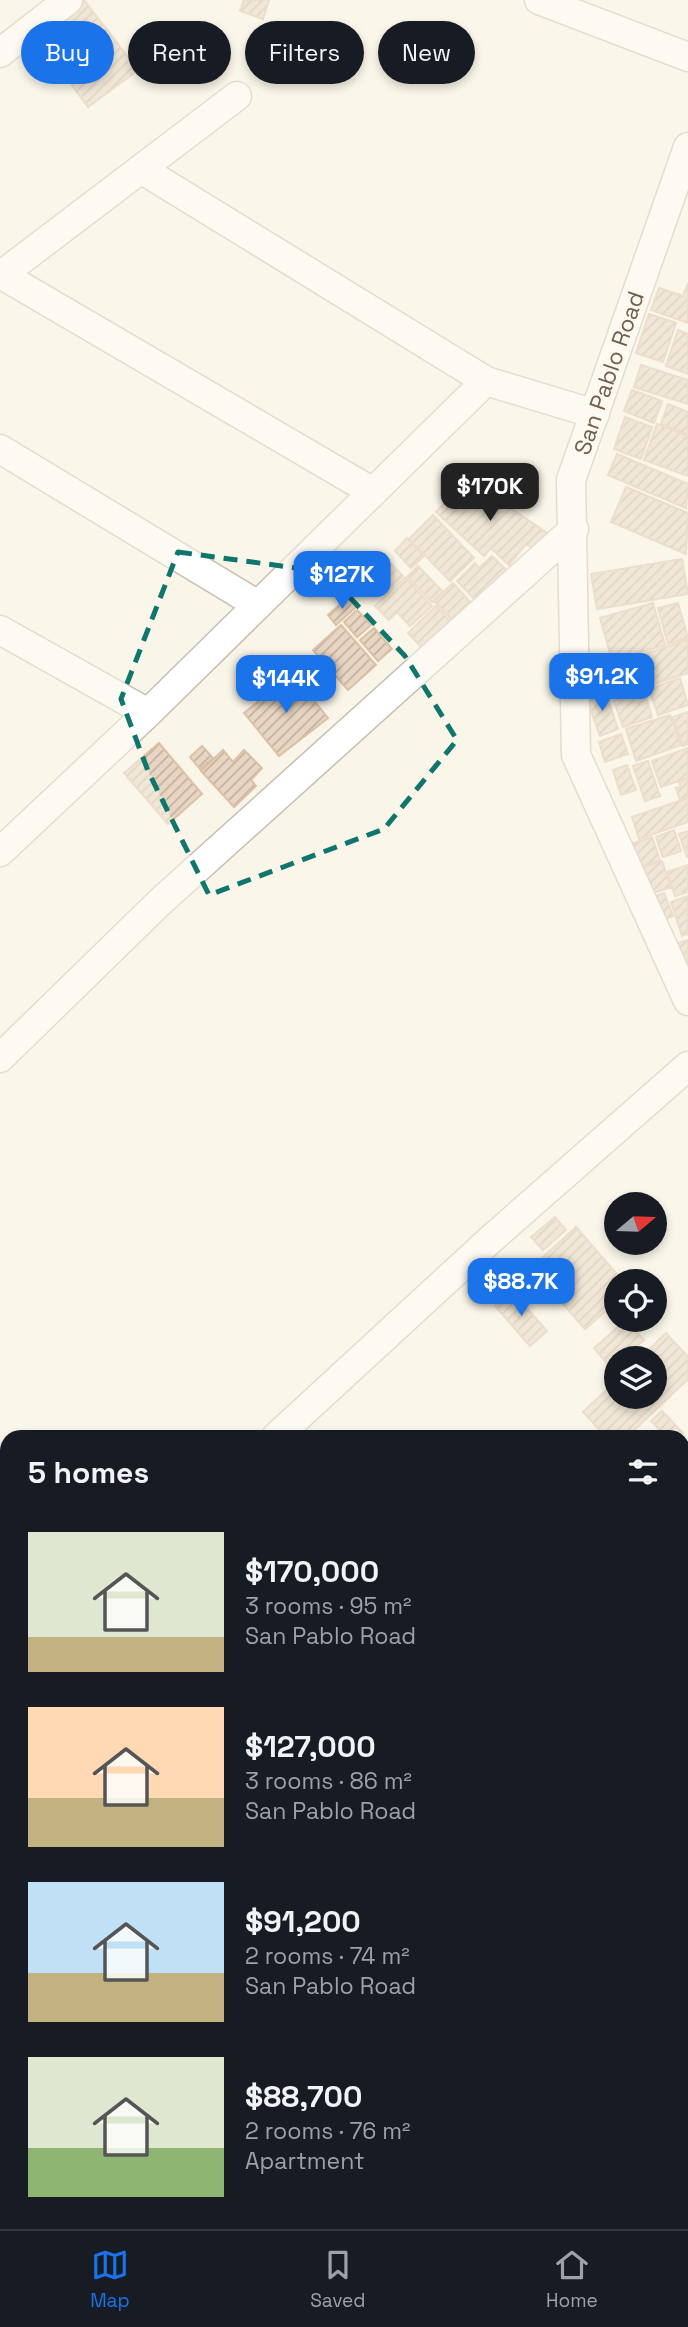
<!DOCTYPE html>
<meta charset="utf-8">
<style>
body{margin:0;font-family:"Space Grotesk",sans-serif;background:#20242c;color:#f1f3f6;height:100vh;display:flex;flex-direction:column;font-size:26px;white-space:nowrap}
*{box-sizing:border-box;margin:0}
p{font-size:23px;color:#9ea1a6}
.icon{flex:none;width:38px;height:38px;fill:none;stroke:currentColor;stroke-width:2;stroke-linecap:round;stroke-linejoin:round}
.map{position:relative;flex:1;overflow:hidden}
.sheet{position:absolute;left:0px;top:1430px;width:690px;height:800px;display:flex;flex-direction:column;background:#171b24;border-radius:21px 21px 0 0;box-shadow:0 4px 10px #0003}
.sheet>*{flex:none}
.top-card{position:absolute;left:21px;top:21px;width:648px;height:63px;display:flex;gap:14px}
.needle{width:46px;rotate:71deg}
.tools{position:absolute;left:604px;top:1192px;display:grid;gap:14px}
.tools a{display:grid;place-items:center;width:63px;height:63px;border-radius:50%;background:#171b24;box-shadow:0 4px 10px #0003;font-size:35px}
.price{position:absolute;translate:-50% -60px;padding:0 16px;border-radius:14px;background:#1a73e8;color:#fff;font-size:23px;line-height:46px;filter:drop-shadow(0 2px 4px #0008)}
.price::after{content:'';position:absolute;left:50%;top:42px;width:21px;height:16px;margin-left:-10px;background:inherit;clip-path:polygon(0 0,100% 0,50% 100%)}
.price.active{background:#222;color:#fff}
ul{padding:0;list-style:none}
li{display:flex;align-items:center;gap:21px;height:175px;padding:0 28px}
li span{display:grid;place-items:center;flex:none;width:196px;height:140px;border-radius:0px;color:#555}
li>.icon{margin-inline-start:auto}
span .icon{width:84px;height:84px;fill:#fffc;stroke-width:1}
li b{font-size:30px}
h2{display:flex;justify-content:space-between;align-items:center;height:84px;padding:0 28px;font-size:30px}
.tag{padding:0 24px;border-radius:32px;background:#171b24;box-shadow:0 4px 10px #0003;font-size:24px;line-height:63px}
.tag.active{background:#1a73e8;color:#fff}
.dock{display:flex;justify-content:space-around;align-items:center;height:98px;border-top:2px solid #363941;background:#171b24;font-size:19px;color:#9ea1a6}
.dock a{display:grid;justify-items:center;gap:4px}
.dock .active{color:#1a73e8}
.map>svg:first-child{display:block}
.building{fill:url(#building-hatch);stroke:#dcc1a6;stroke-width:2}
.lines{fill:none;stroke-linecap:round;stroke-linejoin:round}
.minor-casing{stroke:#cabeb0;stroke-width:31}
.minor{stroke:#fff;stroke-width:28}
.marked{fill:none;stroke:#0f766e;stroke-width:5;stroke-dasharray:14 9;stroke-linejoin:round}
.labels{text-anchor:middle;stroke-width:7;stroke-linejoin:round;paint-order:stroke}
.street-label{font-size:23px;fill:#715f50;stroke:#fdf9ef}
</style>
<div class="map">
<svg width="688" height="2229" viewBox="0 0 688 2229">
<defs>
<pattern id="building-hatch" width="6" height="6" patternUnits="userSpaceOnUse" patternTransform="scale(1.75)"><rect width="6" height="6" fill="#e9d6c2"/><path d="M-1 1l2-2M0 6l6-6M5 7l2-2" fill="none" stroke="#c1b1a0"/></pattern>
</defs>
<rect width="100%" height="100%" fill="#faf5e9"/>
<path class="building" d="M 84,0 L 138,70 L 88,107 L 36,36 Z
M 244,0 L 269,0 L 263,19 L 240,11 Z
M 688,283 L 688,323 L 651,310 L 659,288 L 683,296 Z
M 649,314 L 676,323 L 663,362 L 636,353 Z
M 678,330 L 688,334 L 688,374 L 666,366 Z
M 641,365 L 688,380 L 688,404 L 634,387 Z
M 632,390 L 662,401 L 654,423 L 624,411 Z
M 668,404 L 688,412 L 688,434 L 661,424 Z
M 625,417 L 652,427 L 641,459 L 614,449 Z
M 657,424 L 688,436 L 688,476 L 644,460 Z
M 617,454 L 688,484 L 686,508 L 608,475 Z
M 468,479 L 550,535 L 536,550 L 526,544 L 509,565 L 491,548 L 484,556 L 436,512 Z
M 626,487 L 688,513 L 686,554 L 611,522 Z
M 433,515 L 474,558 L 450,581 L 409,539 Z
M 407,538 L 424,556 L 411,568 L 395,551 Z
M 380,553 L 403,576 L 387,592 L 365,569 Z
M 492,556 L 512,576 L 482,607 L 457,581 L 475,563 L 479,568 Z
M 682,559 L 688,594 L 597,609 L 591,574 Z
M 418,566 L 443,592 L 432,602 L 407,577 Z
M 405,578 L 432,606 L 410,626 L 397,612 L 389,620 L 375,606 Z
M 453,583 L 473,605 L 455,622 L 434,601 Z
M 348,598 L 356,607 L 336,625 L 328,615 Z
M 653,603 L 665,645 L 612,660 L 600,618 Z
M 678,603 L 688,638 L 668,644 L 658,608 Z
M 436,606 L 455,626 L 427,653 L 408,633 Z
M 357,610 L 371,625 L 357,637 L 344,622 Z
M 341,625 L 376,665 L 348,690 L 313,650 Z
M 374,628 L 392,649 L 378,661 L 360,640 Z
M 688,640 L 688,673 L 635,690 L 626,660 Z
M 622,660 L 632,691 L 614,697 L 605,665 Z
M 293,674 L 328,718 L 279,756 L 244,713 Z
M 680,678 L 688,705 L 658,715 L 649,689 Z
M 605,691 L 618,729 L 600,736 L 586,697 Z
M 644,691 L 652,717 L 623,727 L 614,701 Z
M 688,712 L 688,744 L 683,746 L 673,717 Z
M 670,715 L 681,745 L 636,761 L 626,729 Z
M 621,734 L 628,754 L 605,762 L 599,742 Z
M 159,743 L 202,794 L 168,824 L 124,773 Z
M 202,746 L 213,758 L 200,769 L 190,757 Z
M 688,748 L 688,778 L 661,787 L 652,761 Z
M 223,750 L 233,762 L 244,750 L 262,768 L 251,780 L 256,786 L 234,807 L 201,771 Z
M 648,761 L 660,796 L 645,801 L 633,766 Z
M 627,765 L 636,790 L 621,795 L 613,770 Z
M 688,779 L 688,797 L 680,800 L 676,788 L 681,787 L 679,782 Z
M 688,798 L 688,822 L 639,839 L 632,817 Z
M 674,830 L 681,851 L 663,857 L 656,837 Z
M 688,831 L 688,857 L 687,857 L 679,834 Z
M 652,837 L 660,860 L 633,869 L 625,846 Z
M 662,861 L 671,887 L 643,896 L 634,870 Z
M 688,865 L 688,892 L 675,896 L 667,872 Z
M 664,893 L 673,916 L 655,923 L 647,899 Z
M 688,896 L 688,934 L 682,936 L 671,902 Z
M 688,940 L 688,975 L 671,945 Z
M 555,1217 L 566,1230 L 543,1250 L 531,1237 Z
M 576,1227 L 623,1281 L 616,1281 L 616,1302 L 585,1329 L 531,1268 Z
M 512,1291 L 547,1331 L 530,1346 L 495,1306 Z
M 626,1320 L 644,1340 L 623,1358 L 616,1358 L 616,1364 L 611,1368 L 594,1348 Z
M 666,1333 L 688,1357 L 688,1379 L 627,1437 L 606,1437 L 583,1412 L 616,1381 L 616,1396 L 654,1396 L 654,1358 L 640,1358 Z
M 662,1411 L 683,1433 L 680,1437 L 667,1437 L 651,1421 Z
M 682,1621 L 688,1627 L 688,1668 L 682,1662 Z
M 682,1837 L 688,1842 L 688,1942 L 684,1946 Z
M 682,2080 L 688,2086 L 688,2159 L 682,2164 Z
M 545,2222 L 593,2222 L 600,2229 L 541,2229 Z"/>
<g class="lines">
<g class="minor-casing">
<path id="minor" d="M 539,0 L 688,57
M 0,53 L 68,0
M 688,147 L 571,480 L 576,755 L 688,1001
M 141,169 L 486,381 L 595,414
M 2,275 L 373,492
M 0,276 L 237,96
M 0,449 L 258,605
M 0,630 L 148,713 L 486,381
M 0,852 L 148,713
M 0,1058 L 160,902 L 574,529
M 276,1437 L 490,1240 L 688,1066
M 682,1714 L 688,1708
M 682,1972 L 688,1967
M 673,2229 L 679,2222"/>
</g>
<use href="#minor" class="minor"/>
</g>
<path d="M0 0H688V2229H0ZM 178,552 L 326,572 L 405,656 L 457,740 L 384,829 L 209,895 L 148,771 L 121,699 Z" fill="#faf5e9" fill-opacity=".55" fill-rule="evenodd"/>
<path class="marked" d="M 178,552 L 326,572 L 405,656 L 457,740 L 384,829 L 209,895 L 148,771 L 121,699 Z"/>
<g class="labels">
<g class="street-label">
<text transform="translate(609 373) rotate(-71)" y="8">San Pablo Road</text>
</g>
</g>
</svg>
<div class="tools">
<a><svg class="needle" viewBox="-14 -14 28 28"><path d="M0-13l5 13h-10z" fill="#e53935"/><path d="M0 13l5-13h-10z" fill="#9ea1a6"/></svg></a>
<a><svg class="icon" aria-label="locate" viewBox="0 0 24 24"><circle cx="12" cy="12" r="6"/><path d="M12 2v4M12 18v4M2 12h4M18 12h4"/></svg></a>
<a><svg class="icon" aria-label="layers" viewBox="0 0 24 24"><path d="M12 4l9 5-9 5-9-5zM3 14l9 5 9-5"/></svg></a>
</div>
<b class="price active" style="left:490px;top:523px">$170K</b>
<b class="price" style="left:342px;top:611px">$127K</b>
<b class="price" style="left:602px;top:713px">$91.2K</b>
<b class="price" style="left:286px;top:715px">$144K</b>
<b class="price" style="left:521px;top:1318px">$88.7K</b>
<div class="top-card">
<a class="tag active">Buy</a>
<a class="tag">Rent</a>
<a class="tag">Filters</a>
<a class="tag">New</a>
</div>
<section class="sheet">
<h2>5 homes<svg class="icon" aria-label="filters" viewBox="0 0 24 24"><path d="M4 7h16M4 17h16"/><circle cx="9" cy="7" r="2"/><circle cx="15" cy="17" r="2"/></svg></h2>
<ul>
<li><span style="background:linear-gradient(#dfe7d0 75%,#c2b280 0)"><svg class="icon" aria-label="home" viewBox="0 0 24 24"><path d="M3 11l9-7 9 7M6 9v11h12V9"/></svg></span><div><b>$170,000</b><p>3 rooms · 95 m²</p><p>San Pablo Road</p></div></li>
<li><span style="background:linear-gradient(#ffd9b3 65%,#c2b280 0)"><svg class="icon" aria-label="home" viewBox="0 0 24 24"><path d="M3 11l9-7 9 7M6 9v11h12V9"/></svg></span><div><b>$127,000</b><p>3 rooms · 86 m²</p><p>San Pablo Road</p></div></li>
<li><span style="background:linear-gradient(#bfe0f5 65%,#c2b280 0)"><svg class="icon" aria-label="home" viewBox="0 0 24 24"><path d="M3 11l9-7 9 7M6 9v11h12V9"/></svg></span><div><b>$91,200</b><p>2 rooms · 74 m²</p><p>San Pablo Road</p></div></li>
<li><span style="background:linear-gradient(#dfe7d0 65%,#8fb573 0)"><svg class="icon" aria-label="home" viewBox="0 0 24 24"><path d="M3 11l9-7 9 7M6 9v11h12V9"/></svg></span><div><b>$88,700</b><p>2 rooms · 76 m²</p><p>Apartment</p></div></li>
</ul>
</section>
</div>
<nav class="dock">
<a class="active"><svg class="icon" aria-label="map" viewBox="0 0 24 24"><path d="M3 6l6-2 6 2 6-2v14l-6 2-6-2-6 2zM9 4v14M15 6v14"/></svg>Map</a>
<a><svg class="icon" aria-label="saved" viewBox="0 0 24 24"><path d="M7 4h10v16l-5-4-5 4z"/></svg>Saved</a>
<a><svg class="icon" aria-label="home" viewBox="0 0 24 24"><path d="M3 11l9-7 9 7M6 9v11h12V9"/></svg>Home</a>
</nav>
